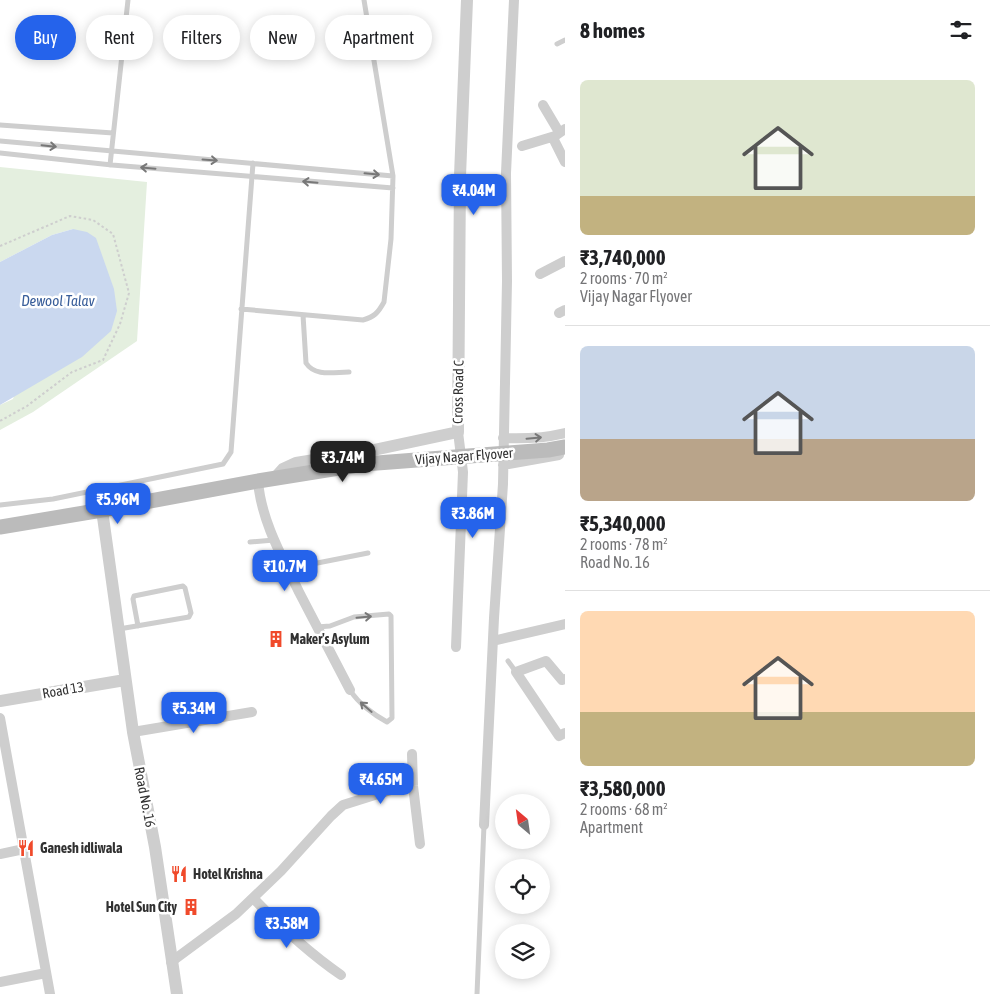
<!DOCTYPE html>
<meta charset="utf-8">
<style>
body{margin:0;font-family:"Asap Condensed",sans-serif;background:#f2f2f2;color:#202124;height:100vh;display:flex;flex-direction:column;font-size:19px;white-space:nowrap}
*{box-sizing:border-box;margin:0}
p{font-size:16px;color:#757577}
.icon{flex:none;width:28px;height:28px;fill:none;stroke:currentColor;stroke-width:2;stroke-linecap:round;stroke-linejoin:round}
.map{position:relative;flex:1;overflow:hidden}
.side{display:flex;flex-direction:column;background:#fff;width:425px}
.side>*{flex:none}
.banner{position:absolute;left:15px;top:15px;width:475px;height:45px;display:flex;gap:10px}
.needle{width:32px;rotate:331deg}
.fabs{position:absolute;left:495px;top:794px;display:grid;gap:10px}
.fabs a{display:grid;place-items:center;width:55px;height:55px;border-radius:50%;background:#fff;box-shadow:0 2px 12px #0003;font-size:25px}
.price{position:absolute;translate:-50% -42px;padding:0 11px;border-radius:10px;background:#2563eb;color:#fff;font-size:16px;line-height:32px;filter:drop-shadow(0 1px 2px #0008)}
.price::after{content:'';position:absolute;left:50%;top:30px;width:15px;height:11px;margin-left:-8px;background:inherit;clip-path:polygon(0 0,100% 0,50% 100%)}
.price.on{background:#222;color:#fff}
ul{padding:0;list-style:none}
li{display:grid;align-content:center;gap:10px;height:265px;padding:0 15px}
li+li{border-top:1px solid #e0e0e0}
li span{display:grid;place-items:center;height:155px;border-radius:8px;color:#555}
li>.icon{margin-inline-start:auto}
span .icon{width:90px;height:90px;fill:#fffc;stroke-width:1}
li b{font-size:21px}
h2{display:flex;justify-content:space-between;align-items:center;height:60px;padding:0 15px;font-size:21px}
.chip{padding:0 18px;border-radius:22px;background:#fff;box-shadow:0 2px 12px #0003;font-size:18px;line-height:45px}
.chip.on{background:#2563eb;color:#fff}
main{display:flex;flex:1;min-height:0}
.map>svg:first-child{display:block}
.green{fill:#e4efdf}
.water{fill:#cad8ef}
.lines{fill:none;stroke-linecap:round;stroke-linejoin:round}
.path{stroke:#cecece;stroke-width:2;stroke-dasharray:2.5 2.5;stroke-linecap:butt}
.service{stroke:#cecece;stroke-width:5}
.minor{stroke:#cecece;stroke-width:10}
.tertiary{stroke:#cecece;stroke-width:12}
.secondary{stroke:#bbb;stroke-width:15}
.oneway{stroke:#787878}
.labels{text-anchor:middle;stroke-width:5;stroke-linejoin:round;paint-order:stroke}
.street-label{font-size:14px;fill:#313131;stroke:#fff}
.poi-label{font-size:14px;font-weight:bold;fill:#313131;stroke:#fff;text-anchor:start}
.water-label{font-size:15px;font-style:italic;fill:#395e9a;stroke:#fff}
</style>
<main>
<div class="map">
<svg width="565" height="994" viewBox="0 0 565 994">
<rect width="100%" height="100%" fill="#fff"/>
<path class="green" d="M 0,167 L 147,182 L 137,341 L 33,412 L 0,430 L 0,405 L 13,399 L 73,229 L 52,235 L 0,262 Z"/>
<path class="water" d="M 73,229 L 87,232 L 96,238 L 114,289 L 117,311 L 111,331 L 82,357 L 0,405 L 0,262 L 52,235 Z"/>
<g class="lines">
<path class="path" d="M 0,246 L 70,216 L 93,220 L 113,234 L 129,293 L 120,324 L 103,360 L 72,372 L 27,406 L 0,421"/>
<path class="service" d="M 557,44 L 565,40
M 0,125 L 113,133
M 0,141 L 393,176
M 0,153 L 112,165 L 393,188
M 110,165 L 128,0
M 241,309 L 363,320 C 374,317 378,313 384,302 L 391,239 L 393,176 L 364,0
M 303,315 L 306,363 C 315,377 334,372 349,372
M 0,505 L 53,499 L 223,464 L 231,452 L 253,163
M 250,542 L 274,540
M 287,569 L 368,553
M 317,627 L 330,626 L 354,617 L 389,614 L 391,616 L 392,718 L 387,722 C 374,715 358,703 350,690
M 119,629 L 189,617 L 191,613 L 185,588 L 183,586 L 134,596 L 133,599 L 138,626
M 508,661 L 516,672
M 477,994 L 484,825"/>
<path class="minor" d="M 543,105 L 559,132
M 565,129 L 555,136 L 554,140 L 565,162
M 522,146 L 555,136
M 540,274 L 565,261
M 559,313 L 565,310
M 503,438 C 524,439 544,438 565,433
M 503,465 L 559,455
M 258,481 C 261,520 282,557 299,592 C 316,625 333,657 350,690
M 493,641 L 565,624
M 456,647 L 463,472 L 458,432
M 565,679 L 562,680 L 546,661 L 516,672 L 559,736 L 565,733
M 0,718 L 50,994
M 133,732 L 252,712
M 412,754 L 413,786 L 420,844
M 484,825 L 494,618 L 503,484 L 507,281 L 506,173 L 514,0
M 0,854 L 24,849
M 253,898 C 280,926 309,953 341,975
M 171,962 L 236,914 L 281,871 L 331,816 L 343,805 L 397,788 L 413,786
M 0,982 L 46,973"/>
<path class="tertiary" d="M 274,479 L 283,469 L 296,463 L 369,451 L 458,432 L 460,176 L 467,0
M 102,510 L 133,732 L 155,847 L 177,994
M 0,701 L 125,680"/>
<path class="secondary" d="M 0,527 L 102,510 L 258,481 L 364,464 L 548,450 L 565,447"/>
</g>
<defs><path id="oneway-shaft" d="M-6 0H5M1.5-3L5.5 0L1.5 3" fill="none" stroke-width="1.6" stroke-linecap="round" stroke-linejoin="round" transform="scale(1.25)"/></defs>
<g class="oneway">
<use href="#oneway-shaft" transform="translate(49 146) rotate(6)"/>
<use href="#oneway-shaft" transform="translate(210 160) rotate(4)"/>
<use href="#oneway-shaft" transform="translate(148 168) rotate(-175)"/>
<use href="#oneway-shaft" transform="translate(372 174) rotate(5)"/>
<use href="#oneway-shaft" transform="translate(310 182) rotate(-175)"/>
<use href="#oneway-shaft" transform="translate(534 438) rotate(-5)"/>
<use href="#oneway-shaft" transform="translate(364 617) rotate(-5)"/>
<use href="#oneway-shaft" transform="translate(366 707) rotate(-139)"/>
</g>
<defs>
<g id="building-bare" transform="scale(1.35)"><path d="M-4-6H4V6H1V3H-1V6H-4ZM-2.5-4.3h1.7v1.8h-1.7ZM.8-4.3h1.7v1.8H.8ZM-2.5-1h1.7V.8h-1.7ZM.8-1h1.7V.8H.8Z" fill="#f04a2b" stroke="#fff" stroke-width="2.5" paint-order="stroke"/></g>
<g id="restaurant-bare" transform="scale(1.35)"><path d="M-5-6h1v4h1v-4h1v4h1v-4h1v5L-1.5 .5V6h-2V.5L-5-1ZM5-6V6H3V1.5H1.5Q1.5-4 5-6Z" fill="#f04a2b" stroke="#fff" stroke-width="2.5" paint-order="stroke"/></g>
</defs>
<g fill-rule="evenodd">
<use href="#building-bare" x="276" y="639"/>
<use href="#restaurant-bare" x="26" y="848"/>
<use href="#restaurant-bare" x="179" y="874"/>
<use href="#building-bare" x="191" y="907"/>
</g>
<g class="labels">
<g class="street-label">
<text transform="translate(458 392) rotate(-89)" y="5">Cross Road C</text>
<text transform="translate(464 456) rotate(-4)" y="5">Vijay Nagar Flyover</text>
<text transform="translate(63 690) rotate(-10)" y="5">Road 13</text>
<text transform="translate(145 797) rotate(79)" y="5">Road No. 16</text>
</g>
<g class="poi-label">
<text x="290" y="644">Maker's Asylum</text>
<text x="40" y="853">Ganesh idliwala</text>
<text x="193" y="879">Hotel Krishna</text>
<text x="177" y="912" text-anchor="end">Hotel Sun City</text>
</g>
<g class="water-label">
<text x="58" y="306">Dewool Talav</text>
</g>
</g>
</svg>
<div class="fabs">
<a><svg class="needle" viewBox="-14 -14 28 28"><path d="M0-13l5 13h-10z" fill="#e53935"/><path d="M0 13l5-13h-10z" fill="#757577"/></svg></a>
<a><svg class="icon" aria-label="locate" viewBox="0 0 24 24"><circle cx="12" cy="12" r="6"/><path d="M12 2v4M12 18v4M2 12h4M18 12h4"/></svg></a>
<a><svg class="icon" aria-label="layers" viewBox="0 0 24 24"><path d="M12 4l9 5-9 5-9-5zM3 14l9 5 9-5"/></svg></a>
</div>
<b class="price" style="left:474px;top:216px">₹4.04M</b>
<b class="price on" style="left:343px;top:483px">₹3.74M</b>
<b class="price" style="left:118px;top:525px">₹5.96M</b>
<b class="price" style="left:473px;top:539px">₹3.86M</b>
<b class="price" style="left:285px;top:592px">₹10.7M</b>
<b class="price" style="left:194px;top:734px">₹5.34M</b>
<b class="price" style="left:381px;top:805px">₹4.65M</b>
<b class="price" style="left:287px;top:949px">₹3.58M</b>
<div class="banner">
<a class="chip on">Buy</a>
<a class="chip">Rent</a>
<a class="chip">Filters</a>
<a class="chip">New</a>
<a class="chip">Apartment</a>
</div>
</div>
<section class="side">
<h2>8 homes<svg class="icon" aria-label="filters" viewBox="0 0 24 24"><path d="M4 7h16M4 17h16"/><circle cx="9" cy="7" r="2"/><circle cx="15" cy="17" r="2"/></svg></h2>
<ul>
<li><span style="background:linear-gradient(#dfe7d0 75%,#c2b280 0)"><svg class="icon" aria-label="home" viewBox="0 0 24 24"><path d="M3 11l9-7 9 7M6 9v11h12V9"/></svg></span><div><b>₹3,740,000</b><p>2 rooms · 70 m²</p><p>Vijay Nagar Flyover</p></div></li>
<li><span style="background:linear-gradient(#c9d6e8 60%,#b9a48a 0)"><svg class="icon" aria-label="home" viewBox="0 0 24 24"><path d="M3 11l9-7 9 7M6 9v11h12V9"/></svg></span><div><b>₹5,340,000</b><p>2 rooms · 78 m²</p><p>Road No. 16</p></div></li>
<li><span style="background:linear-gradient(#ffd9b3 65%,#c2b280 0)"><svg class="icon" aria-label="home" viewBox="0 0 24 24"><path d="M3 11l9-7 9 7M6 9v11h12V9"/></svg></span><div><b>₹3,580,000</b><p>2 rooms · 68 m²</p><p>Apartment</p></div></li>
</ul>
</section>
</main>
